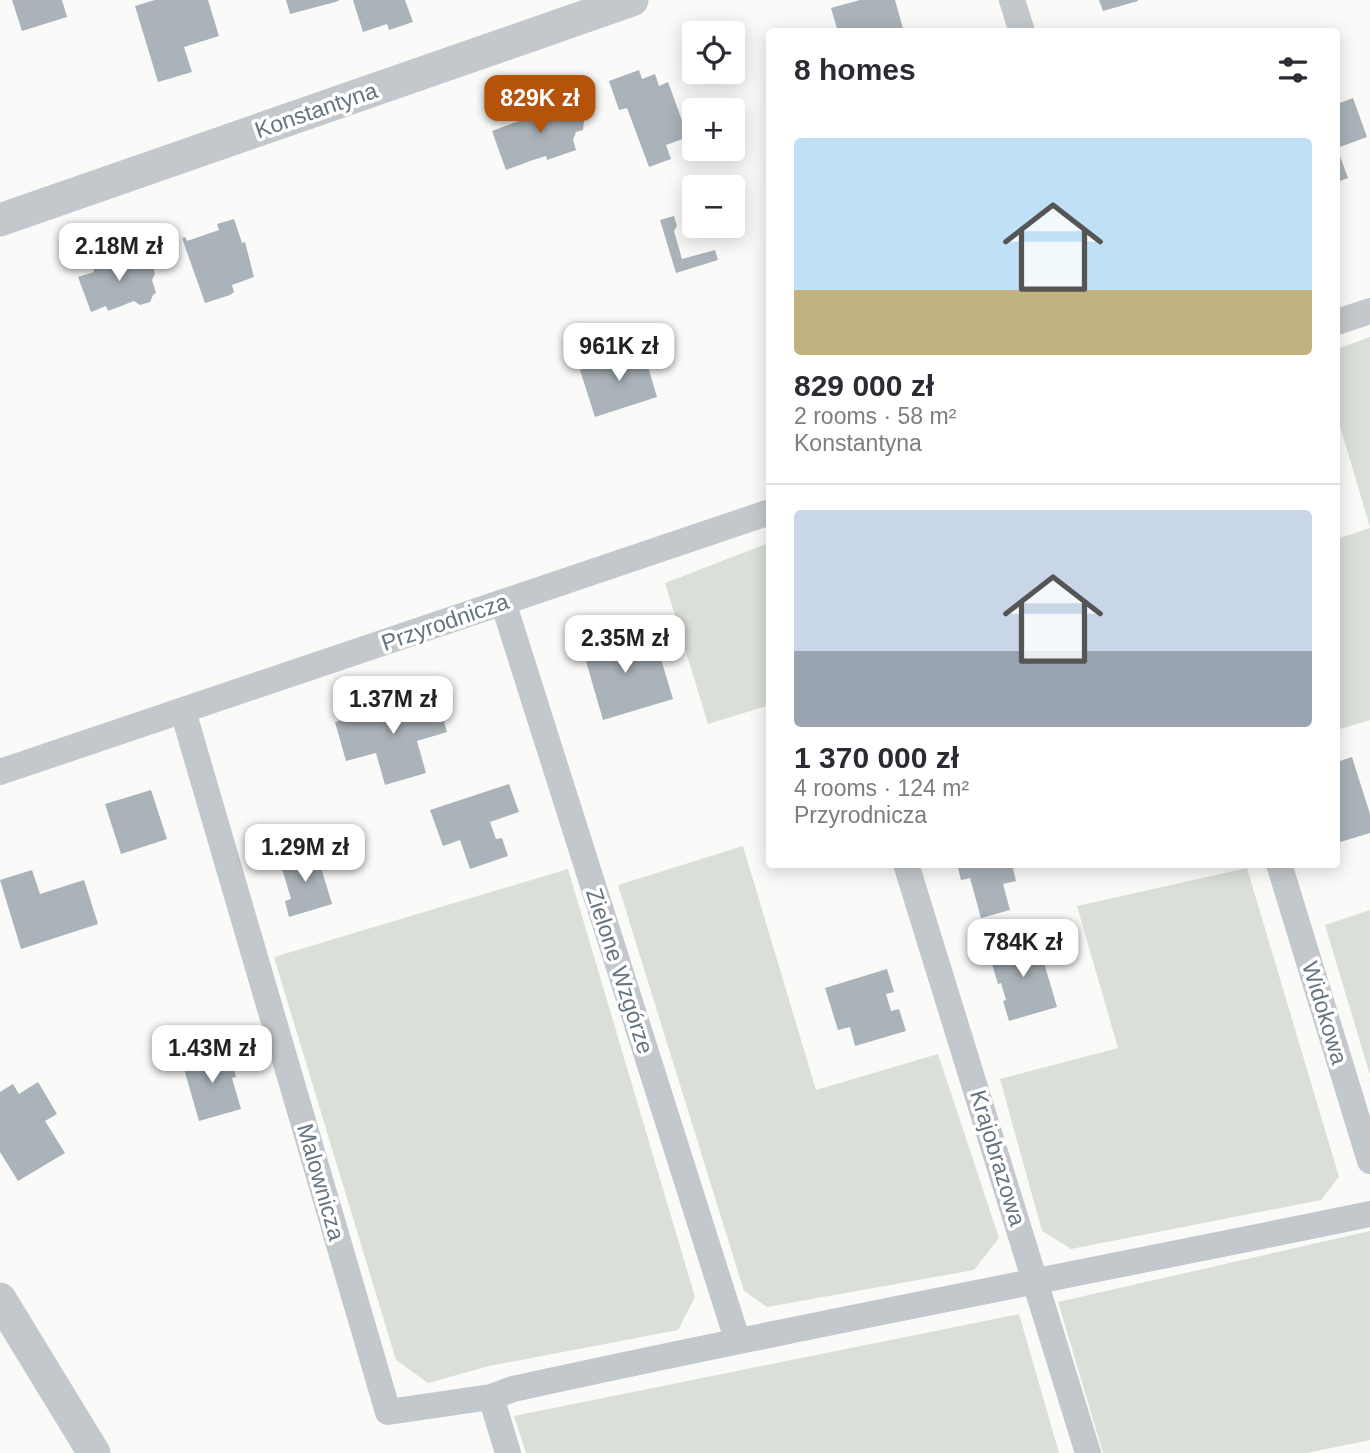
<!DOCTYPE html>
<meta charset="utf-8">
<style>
body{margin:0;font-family:Helvetica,sans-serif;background:#f7f7f7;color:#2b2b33;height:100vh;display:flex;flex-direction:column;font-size:26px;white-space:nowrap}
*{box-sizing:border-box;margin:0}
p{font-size:23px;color:#7c7c81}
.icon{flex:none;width:38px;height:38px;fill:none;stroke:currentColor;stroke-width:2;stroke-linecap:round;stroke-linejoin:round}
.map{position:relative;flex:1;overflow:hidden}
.drawer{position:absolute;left:766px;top:28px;width:574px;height:840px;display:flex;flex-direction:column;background:#fff;border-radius:7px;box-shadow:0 4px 18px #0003}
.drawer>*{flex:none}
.fabs{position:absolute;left:682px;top:21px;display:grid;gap:14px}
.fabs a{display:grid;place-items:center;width:63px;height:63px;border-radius:7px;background:#fff;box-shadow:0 4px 18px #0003;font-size:35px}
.price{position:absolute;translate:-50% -60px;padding:0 16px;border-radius:14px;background:#fff;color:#222;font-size:23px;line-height:46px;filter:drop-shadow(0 2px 4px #0008)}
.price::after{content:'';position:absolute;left:50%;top:42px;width:21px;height:16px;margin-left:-10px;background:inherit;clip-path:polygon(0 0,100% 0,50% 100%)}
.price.current{background:#b45309;color:#fff}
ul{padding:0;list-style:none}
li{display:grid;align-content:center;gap:14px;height:371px;padding:0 28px}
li+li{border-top:2px solid #e1e1e2}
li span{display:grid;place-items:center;height:217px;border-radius:7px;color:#555}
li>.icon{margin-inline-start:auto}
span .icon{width:126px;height:126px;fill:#fffc;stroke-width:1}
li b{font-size:30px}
h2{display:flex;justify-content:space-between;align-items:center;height:84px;padding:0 28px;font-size:30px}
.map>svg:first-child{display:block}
.green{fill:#dadfd7}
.building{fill:#aab3b9}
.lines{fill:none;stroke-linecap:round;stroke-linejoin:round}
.minor{stroke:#c3c8cc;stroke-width:26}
.tertiary{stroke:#c3c8cc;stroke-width:33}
.labels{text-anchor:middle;stroke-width:7;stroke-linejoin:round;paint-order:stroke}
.street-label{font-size:23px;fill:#657683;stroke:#fff}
</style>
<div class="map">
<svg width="1370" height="1453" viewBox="0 0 1370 1453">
<rect width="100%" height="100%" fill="#fafaf8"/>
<path class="green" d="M 1370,337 L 1370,527 L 1337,416 L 1337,349 Z
M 1370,528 L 1370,720 L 1337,730 L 1337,539 Z
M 766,544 L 770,547 L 770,705 L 708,724 L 665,583 Z
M 743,846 L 816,1090 L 938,1054 L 999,1238 L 974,1270 L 767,1307 L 744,1291 L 618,885 Z
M 1247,868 L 1339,1177 L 1321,1200 L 1071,1249 L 1042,1231 L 1000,1079 L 1118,1048 L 1077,906 Z
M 568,869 L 695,1297 L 678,1330 L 489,1366 L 428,1383 L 396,1360 L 274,957 Z
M 1370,910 L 1370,1075 L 1325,925 Z
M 1370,1231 L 1370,1440 L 1307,1453 L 1103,1453 L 1058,1302 Z
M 1019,1314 L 1059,1453 L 526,1453 L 514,1416 Z"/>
<path class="building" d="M 12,0 L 62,0 L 67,17 L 22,31 Z
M 155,0 L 208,0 L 219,36 L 184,47 L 192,72 L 158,82 L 135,6 Z
M 286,0 L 338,0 L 339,1 L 290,14 Z
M 353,0 L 405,0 L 413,22 L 389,30 L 387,24 L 363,32 Z
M 860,0 L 895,0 L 904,32 L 838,32 L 831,8 Z
M 1099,0 L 1138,0 L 1138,1 L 1103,11 Z
M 639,70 L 642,79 L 655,74 L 659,86 L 668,82 L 688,137 L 666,145 L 671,159 L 649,167 L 627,108 L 619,110 L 609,81 Z
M 571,98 L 577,113 L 584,121 L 583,130 L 576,132 L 573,140 L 576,150 L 547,160 L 546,156 L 533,160 L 506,170 L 492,131 L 519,121 L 517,117 Z
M 1353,98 L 1367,137 L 1337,148 L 1337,104 Z
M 1337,148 L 1348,178 L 1337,182 Z
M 674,216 L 677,226 L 674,231 L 682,259 L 715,250 L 718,260 L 676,273 L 660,220 Z
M 234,219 L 242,243 L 245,242 L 254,277 L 232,285 L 234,292 L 230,295 L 205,303 L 182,238 L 185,237 L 187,241 L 219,230 L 217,224 Z
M 141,250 L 146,264 L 153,266 L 155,274 L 152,280 L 156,293 L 153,295 L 150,302 L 140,305 L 134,301 L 108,311 L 106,306 L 91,312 L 78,277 L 94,272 L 93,267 L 107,262 L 108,265 L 117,262 L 116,259 Z
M 643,350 L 657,397 L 595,417 L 580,370 Z
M 609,628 L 616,655 L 631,650 L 630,646 L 655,639 L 673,699 L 603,720 L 579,637 Z
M 436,693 L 447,732 L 417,741 L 426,773 L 385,785 L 376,753 L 346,761 L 335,722 Z
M 1352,757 L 1370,814 L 1370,833 L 1337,843 L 1337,762 Z
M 509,784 L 519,812 L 490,822 L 496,839 L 502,838 L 508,856 L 470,869 L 460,840 L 443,846 L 430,810 Z
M 151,790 L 167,839 L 121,854 L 105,804 Z
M 316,851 L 332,904 L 289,917 L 285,901 L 291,899 L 280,862 Z
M 957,864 L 1012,864 L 1016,881 L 1003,884 L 1010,910 L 981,918 L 970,878 L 961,880 Z
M 32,870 L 40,894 L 84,880 L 98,924 L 21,949 L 0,880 Z
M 1031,936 L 1035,951 L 1040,949 L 1057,1007 L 1009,1021 L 1003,1001 L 1006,1000 L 1001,983 L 998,984 L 992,964 L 996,962 L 992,947 Z
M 887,969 L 894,992 L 886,994 L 891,1011 L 899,1009 L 906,1031 L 855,1046 L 850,1027 L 838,1030 L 825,988 Z
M 229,1049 L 236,1077 L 232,1078 L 241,1109 L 199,1121 L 182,1062 Z
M 38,1082 L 57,1114 L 45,1121 L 65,1153 L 18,1181 L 0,1152 L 0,1092 L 13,1084 L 19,1094 Z"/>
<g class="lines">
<path class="minor" d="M 1012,0 L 1022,32
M 1337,322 L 1370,311
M 503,602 L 737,1339
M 183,711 L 388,1412 L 491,1397 L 513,1389 C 798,1326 1084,1273 1370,1214
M 0,772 L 770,512
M 906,864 L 1088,1453
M 1279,864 L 1370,1161
M 491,1397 L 508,1453"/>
<path class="tertiary" d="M 0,220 L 632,0
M 0,1299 L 94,1453"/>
</g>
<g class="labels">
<g class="street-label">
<text transform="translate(316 110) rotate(-19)" y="8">Konstantyna</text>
<text transform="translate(445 622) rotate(-19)" y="8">Przyrodnicza</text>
<text transform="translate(620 971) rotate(72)" y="8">Zielone Wzgórze</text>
<text transform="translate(1325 1013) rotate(73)" y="8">Widokowa</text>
<text transform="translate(998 1158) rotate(73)" y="8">Krajobrazowa</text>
<text transform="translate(321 1182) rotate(74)" y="8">Malownicza</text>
</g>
</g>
</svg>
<div class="fabs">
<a><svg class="icon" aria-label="locate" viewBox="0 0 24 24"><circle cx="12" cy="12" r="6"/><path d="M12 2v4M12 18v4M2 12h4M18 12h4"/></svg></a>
<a>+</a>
<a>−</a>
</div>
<b class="price current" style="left:540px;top:135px">829K zł</b>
<b class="price" style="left:119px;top:283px">2.18M zł</b>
<b class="price" style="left:619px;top:383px">961K zł</b>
<b class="price" style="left:625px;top:675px">2.35M zł</b>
<b class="price" style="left:393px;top:736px">1.37M zł</b>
<b class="price" style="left:305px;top:884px">1.29M zł</b>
<b class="price" style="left:1023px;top:979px">784K zł</b>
<b class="price" style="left:212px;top:1085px">1.43M zł</b>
<section class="drawer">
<h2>8 homes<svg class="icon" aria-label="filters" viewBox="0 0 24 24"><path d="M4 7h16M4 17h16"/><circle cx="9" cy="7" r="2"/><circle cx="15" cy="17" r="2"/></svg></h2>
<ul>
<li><span style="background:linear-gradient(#bfe0f5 70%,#c2b280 0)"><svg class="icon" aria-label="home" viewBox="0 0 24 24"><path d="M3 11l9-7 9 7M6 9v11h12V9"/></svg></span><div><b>829 000 zł</b><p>2 rooms · 58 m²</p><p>Konstantyna</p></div></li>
<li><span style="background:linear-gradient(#c9d6e8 65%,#9aa5b1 0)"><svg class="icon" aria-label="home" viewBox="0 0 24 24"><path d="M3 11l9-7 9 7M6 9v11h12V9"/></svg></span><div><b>1 370 000 zł</b><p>4 rooms · 124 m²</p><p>Przyrodnicza</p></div></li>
</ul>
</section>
</div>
